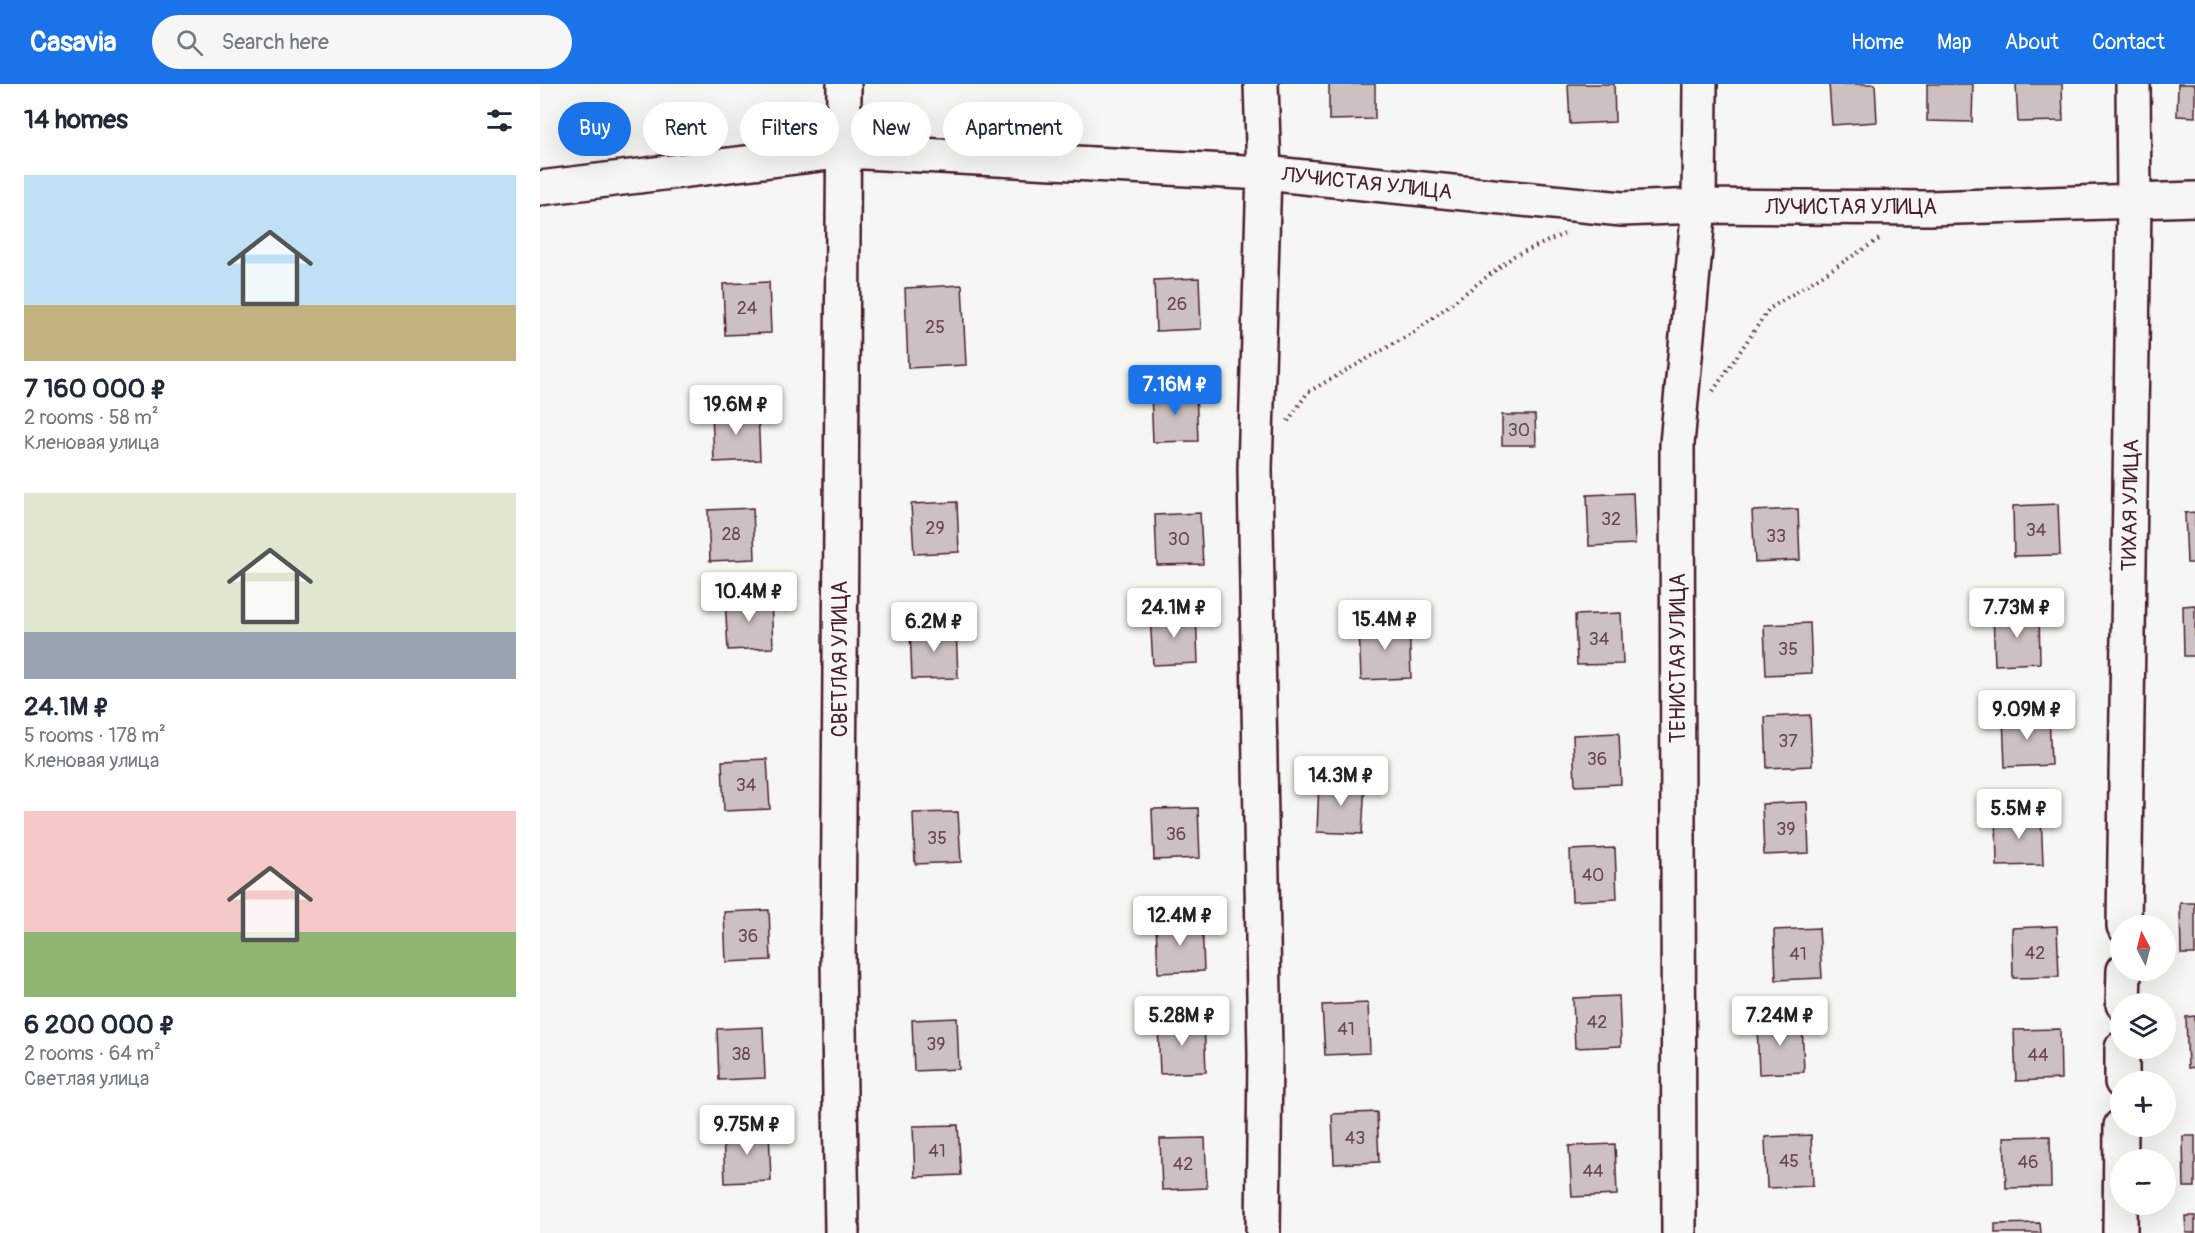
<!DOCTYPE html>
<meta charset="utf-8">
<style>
body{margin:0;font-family:Pangolin,sans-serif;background:#f6f6f7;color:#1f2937;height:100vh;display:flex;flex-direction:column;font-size:22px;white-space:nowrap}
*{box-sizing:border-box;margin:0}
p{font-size:20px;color:#747a83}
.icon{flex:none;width:33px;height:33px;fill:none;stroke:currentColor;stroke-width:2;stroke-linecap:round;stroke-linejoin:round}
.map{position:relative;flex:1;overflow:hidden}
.side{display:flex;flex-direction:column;background:#fff;width:540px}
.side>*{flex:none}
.guide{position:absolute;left:18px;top:18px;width:570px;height:54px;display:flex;gap:12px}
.needle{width:39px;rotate:353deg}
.buttons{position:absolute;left:1570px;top:831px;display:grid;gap:12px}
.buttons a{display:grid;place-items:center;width:66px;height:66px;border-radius:50%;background:#fff;box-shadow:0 6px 24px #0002;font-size:30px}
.price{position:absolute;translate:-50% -51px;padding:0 14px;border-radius:6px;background:#fff;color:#222;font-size:20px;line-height:39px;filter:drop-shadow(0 2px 3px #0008)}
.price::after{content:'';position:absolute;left:50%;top:36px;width:18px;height:14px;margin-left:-9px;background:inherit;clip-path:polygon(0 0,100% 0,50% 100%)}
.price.current{background:#1a73e8;color:#fff}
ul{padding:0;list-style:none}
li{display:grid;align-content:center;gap:12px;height:318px;padding:0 24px}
li span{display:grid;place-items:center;height:186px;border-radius:0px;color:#555}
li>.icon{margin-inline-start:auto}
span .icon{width:108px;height:108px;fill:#fffc;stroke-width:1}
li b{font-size:26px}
h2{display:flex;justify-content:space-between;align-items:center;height:72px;padding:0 24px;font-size:26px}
.chip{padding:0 21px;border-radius:27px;background:#fff;box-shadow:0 6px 24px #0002;font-size:21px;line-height:54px}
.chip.current{background:#1a73e8;color:#fff}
header{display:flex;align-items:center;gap:36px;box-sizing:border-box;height:84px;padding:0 30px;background:#1a73e8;color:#fff}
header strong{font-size:28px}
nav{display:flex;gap:33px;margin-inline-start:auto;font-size:21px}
.search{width:420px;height:54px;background:#f6f6f7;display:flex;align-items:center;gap:15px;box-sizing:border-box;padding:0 21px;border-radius:33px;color:#747a83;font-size:22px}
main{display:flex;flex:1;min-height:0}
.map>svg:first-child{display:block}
.building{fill:#ccc1c0;stroke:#4a1f2b;stroke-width:1.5}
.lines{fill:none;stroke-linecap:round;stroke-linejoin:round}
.minor-casing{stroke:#4a1f2b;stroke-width:38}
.path{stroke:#4a1f2b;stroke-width:4;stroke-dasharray:1.5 4.5;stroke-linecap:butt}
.minor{stroke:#f6f6f2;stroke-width:33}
.labels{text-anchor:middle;stroke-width:4.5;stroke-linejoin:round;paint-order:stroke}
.number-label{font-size:18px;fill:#6a4850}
.street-label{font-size:21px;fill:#4a1f2b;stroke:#f6f6f2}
</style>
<header>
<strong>Casavia</strong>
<div class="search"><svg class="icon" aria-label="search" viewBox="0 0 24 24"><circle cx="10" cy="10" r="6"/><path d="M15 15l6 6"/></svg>Search here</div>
<nav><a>Home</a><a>Map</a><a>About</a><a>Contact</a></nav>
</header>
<main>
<section class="side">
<h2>14 homes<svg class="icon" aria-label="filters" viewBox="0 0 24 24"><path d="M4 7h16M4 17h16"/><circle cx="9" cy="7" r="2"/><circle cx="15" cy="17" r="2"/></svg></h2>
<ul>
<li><span style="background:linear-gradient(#bfe0f5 70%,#c2b280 0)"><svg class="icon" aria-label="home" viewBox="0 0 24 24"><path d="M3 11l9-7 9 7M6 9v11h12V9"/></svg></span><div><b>7 160 000 ₽</b><p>2 rooms · 58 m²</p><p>Кленовая улица</p></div></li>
<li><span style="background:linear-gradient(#dfe7d0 75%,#9aa5b1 0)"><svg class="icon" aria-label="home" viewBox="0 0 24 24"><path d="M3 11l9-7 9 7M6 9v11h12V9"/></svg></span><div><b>24.1M ₽</b><p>5 rooms · 178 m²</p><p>Кленовая улица</p></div></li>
<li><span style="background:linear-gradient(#f6c9c9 65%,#8fb573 0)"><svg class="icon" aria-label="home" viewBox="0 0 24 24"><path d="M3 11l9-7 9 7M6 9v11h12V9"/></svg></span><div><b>6 200 000 ₽</b><p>2 rooms · 64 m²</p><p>Светлая улица</p></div></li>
</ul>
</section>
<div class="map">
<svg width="1655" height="1149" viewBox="0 0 1655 1149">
<rect width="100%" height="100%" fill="#f6f6f2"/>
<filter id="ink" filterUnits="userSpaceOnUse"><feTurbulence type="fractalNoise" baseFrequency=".0167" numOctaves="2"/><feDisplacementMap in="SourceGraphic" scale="12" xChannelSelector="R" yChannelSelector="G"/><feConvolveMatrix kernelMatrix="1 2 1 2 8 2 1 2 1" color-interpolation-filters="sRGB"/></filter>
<g filter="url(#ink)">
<path class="building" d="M 789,0 L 835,0 L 835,35 L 789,36 Z
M 1028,0 L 1074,0 L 1075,38 L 1030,40 Z
M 1289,0 L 1335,0 L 1337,38 L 1292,41 Z
M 1387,0 L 1433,0 L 1432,38 L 1387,37 Z
M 1476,0 L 1522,0 L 1523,37 L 1478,38 Z
M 1638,0 L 1655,0 L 1655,33 L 1637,32 Z
M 659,194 L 661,245 L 616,247 L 614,196 Z
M 229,198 L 231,249 L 185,251 L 183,200 Z
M 422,201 L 426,281 L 368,284 L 365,204 Z
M 656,306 L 658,357 L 613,358 L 611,308 Z
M 218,325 L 220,376 L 174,378 L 172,327 Z
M 962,331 L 995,331 L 996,361 L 962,361 Z
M 1093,409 L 1095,460 L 1049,462 L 1047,411 Z
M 417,418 L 419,468 L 374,470 L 371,420 Z
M 1518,420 L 1520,471 L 1474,472 L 1473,422 Z
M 213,424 L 215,475 L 170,477 L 168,426 Z
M 1258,425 L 1260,476 L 1215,478 L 1212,427 Z
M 1655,428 L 1655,479 L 1647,479 L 1645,429 Z
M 660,429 L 663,480 L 617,481 L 615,431 Z
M 231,513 L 233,564 L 188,566 L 185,515 Z
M 1655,521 L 1655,572 L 1644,572 L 1643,522 Z
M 656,528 L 658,579 L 613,581 L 610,531 Z
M 1081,529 L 1083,580 L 1037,581 L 1035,531 Z
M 1499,529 L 1500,579 L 1455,581 L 1453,530 Z
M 869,538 L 871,594 L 821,596 L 819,540 Z
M 1270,539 L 1272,589 L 1226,591 L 1224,541 Z
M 416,543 L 418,594 L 372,595 L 370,545 Z
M 1270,631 L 1272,682 L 1227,684 L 1225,633 Z
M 1509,631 L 1511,681 L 1465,683 L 1463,632 Z
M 1079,649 L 1081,700 L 1035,702 L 1033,651 Z
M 227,675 L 230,725 L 184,727 L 182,677 Z
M 779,697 L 825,699 L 822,750 L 777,748 Z
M 1267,718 L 1269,769 L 1224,771 L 1222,720 Z
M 658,724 L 660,774 L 614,776 L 612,725 Z
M 418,728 L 421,778 L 375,780 L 373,729 Z
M 1501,730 L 1503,781 L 1457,782 L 1456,731 Z
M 1075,764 L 1077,815 L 1032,817 L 1030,766 Z
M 1640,819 L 1655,819 L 1655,870 L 1641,870 Z
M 229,826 L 231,876 L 186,878 L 184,828 Z
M 662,836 L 664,887 L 618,889 L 616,838 Z
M 1517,842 L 1519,893 L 1473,894 L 1472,844 Z
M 1279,844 L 1282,894 L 1236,896 L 1234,846 Z
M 1079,912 L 1081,962 L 1035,964 L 1033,914 Z
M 828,919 L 830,969 L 785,971 L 782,921 Z
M 1655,932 L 1655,983 L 1648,984 L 1646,933 Z
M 417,934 L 419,985 L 374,987 L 372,936 Z
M 664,937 L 666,988 L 620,990 L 618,939 Z
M 1262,937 L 1264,988 L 1219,990 L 1217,939 Z
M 223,943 L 225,994 L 179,996 L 177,945 Z
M 1520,945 L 1521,995 L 1476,997 L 1474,946 Z
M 837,1028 L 839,1078 L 794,1080 L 792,1030 Z
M 418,1041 L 421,1091 L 375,1093 L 373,1042 Z
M 229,1046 L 231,1097 L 185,1099 L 183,1048 Z
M 1271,1051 L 1273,1102 L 1227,1104 L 1225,1053 Z
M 1510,1052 L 1511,1103 L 1466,1104 L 1464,1053 Z
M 1643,1052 L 1655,1052 L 1655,1103 L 1644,1103 Z
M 665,1054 L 667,1104 L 622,1106 L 620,1055 Z
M 1075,1060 L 1077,1111 L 1032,1113 L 1029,1062 Z
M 1645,1132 L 1655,1132 L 1655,1149 L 1646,1149 Z
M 1500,1139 L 1501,1149 L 1455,1149 L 1455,1140 Z"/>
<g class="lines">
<g class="minor-casing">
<path id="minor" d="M 721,0 L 724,89 L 715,385 L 725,971 L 723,1149
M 0,104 L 305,67 L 724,89 L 1082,125 L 1159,122 L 1389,124 L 1655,115
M 1584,842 L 1594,116 L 1593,0
M 1583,920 L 1584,886
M 1582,998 L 1582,964
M 302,1149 L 298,873 L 304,0
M 1139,1149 L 1137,360 L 1159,122 L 1160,0
M 1580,1149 L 1581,1042"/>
</g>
<path class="path" d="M 1173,307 L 1229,225 L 1341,154
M 748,337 L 768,308 L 873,249 L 974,172 L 1024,150"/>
<use href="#minor" class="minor"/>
</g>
</g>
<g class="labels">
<g class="number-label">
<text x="637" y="226">26</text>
<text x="207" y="230">24</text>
<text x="395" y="249">25</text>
<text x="979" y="352">30</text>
<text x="1071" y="441">32</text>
<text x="395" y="450">29</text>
<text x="1496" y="452">34</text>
<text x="191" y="456">28</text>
<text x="1236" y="458">33</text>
<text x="639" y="461">30</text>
<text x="1059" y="561">34</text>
<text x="1248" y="571">35</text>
<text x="1248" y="663">37</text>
<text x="1057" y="681">36</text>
<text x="206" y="707">34</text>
<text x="1246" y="751">39</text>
<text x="636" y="756">36</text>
<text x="397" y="760">35</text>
<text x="1053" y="797">40</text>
<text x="208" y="858">36</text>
<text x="1495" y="875">42</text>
<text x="1258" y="876">41</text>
<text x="1057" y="944">42</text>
<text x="806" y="951">41</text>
<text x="396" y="966">39</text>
<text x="201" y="976">38</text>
<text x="1498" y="977">44</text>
<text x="815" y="1060">43</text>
<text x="397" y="1073">41</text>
<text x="1249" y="1083">45</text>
<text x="1488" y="1084">46</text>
<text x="643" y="1086">42</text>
<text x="1053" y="1093">44</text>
</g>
<g class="street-label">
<text transform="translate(827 99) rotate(6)" y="7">ЛУЧИСТАЯ УЛИЦА</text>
<text x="1311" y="130">ЛУЧИСТАЯ УЛИЦА</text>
<text transform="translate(1590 421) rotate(-89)" y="7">ТИХАЯ УЛИЦА</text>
<text transform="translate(1138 574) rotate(-90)" y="7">ТЕНИСТАЯ УЛИЦА</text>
<text transform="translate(300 575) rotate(-90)" y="7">СВЕТЛАЯ УЛИЦА</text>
</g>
</g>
</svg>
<div class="buttons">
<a><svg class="needle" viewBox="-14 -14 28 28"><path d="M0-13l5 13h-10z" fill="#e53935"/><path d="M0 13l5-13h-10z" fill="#747a83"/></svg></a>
<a><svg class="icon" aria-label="layers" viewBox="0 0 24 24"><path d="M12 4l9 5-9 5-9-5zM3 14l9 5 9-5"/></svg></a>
<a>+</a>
<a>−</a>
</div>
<b class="price current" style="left:635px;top:332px">7.16M ₽</b>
<b class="price" style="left:196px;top:352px">19.6M ₽</b>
<b class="price" style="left:209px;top:539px">10.4M ₽</b>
<b class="price" style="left:634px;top:555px">24.1M ₽</b>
<b class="price" style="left:1477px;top:555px">7.73M ₽</b>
<b class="price" style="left:845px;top:567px">15.4M ₽</b>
<b class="price" style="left:394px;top:569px">6.2M ₽</b>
<b class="price" style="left:1487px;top:657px">9.09M ₽</b>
<b class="price" style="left:801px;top:723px">14.3M ₽</b>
<b class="price" style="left:1479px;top:756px">5.5M ₽</b>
<b class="price" style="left:640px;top:863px">12.4M ₽</b>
<b class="price" style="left:642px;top:963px">5.28M ₽</b>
<b class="price" style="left:1240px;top:963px">7.24M ₽</b>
<b class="price" style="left:207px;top:1072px">9.75M ₽</b>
<div class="guide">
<a class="chip current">Buy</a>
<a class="chip">Rent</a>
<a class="chip">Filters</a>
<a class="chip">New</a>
<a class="chip">Apartment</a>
</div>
</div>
</main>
